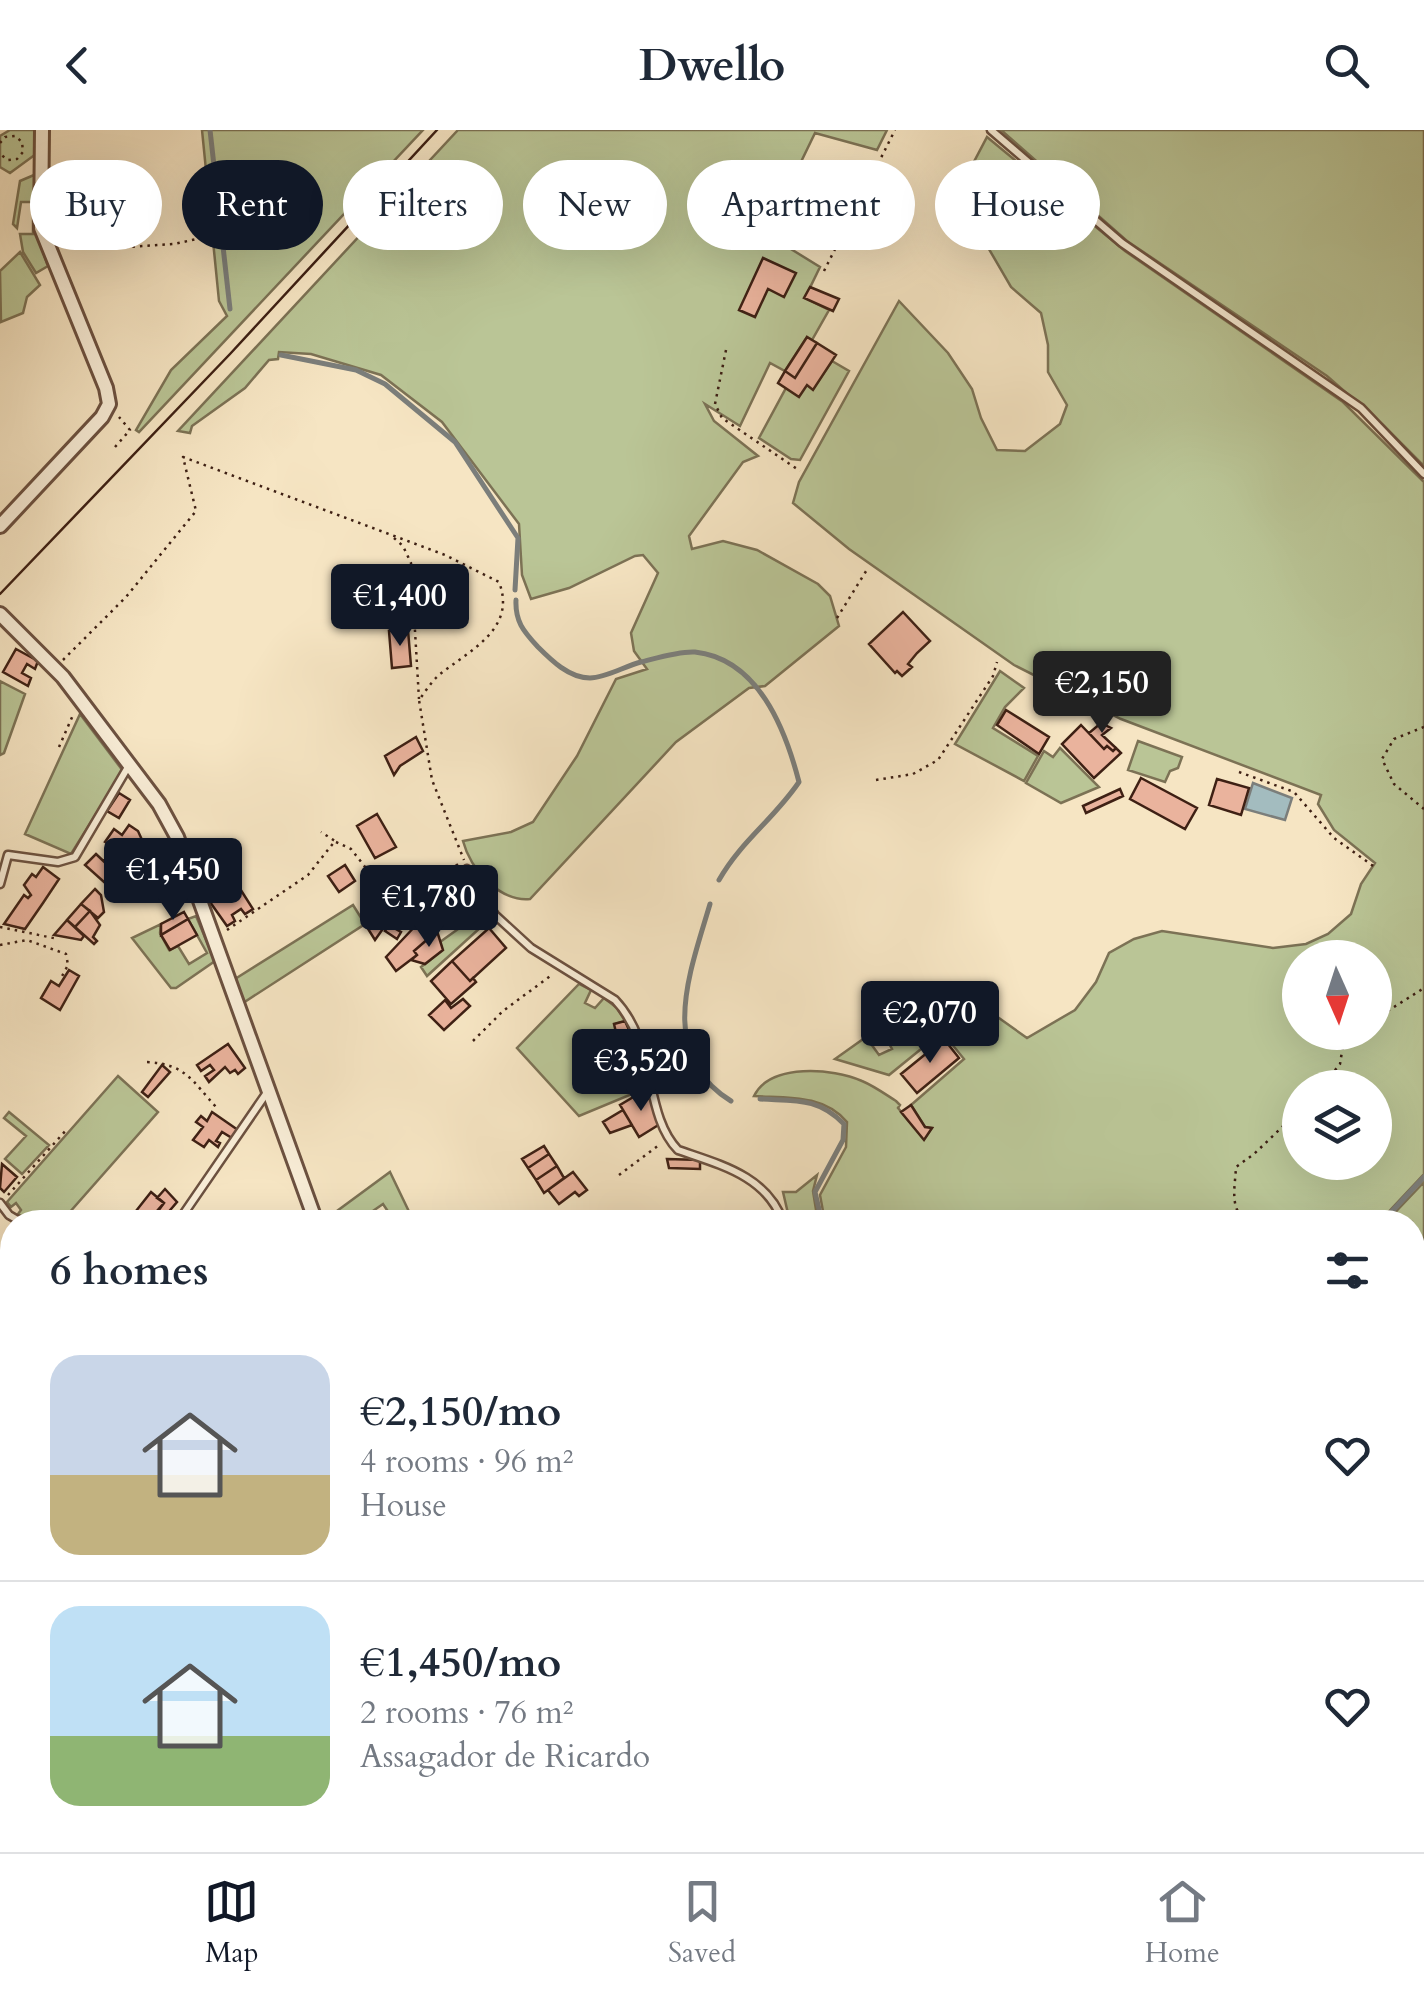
<!DOCTYPE html>
<meta charset="utf-8">
<style>
body{margin:0;font-family:Cardo,serif;background:#f6f6f7;color:#1f2937;height:100vh;display:flex;flex-direction:column;font-size:38px;white-space:nowrap}
*{box-sizing:border-box;margin:0}
p{font-size:32px;color:#747a83}
.icon{flex:none;width:55px;height:55px;fill:none;stroke:currentColor;stroke-width:2;stroke-linecap:round;stroke-linejoin:round}
.map{position:relative;flex:1;overflow:hidden}
.details{position:absolute;left:0px;top:1080px;width:1425px;height:642px;display:flex;flex-direction:column;background:#fff;border-radius:40px 40px 0 0;box-shadow:0 10px 40px #0002}
.details>*{flex:none}
.hud{position:absolute;left:30px;top:30px;width:1365px;height:90px;display:flex;gap:20px}
.needle{width:65px;rotate:177deg}
.fabs{position:absolute;left:1282px;top:810px;display:grid;gap:20px}
.fabs a{display:grid;place-items:center;width:110px;height:110px;border-radius:50%;background:#fff;box-shadow:0 10px 40px #0002;font-size:50px}
.price{position:absolute;translate:-50% -85px;padding:0 22px;border-radius:10px;background:#111827;color:#fff;font-size:32px;line-height:65px;filter:drop-shadow(0 2px 5px #0008)}
.price::after{content:'';position:absolute;left:50%;top:60px;width:30px;height:22px;margin-left:-15px;background:inherit;clip-path:polygon(0 0,100% 0,50% 100%)}
.price.selected{background:#222;color:#fff}
ul{padding:0;list-style:none}
li{display:flex;align-items:center;gap:30px;height:250px;padding:0 50px}
li+li{border-top:2px solid #e0e1e3}
li span{display:grid;place-items:center;flex:none;width:280px;height:200px;border-radius:30px;color:#555}
li>.icon{margin-inline-start:auto}
span .icon{width:120px;height:120px;fill:#fffc;stroke-width:1}
li b{font-size:42px}
h2{display:flex;justify-content:space-between;align-items:center;height:120px;padding:0 50px;font-size:42px}
.tag{padding:0 35px;border-radius:45px;background:#fff;box-shadow:0 10px 40px #0002;font-size:35px;line-height:90px}
.tag.selected{background:#111827;color:#fff}
header{display:flex;justify-content:space-between;align-items:center;height:130px;padding:0 50px;background:#fff;font-size:45px;font-weight:700}
.menu{display:flex;justify-content:space-around;align-items:center;height:140px;border-top:2px solid #e0e1e3;background:#fff;font-size:28px;color:#747a83}
.menu a{display:grid;justify-items:center;gap:5px}
.menu .selected{color:#111827}
.map>svg:first-child{display:block}
.green{fill:#bac596;stroke:#7c7255;stroke-width:2.5;fill-rule:evenodd}
.water{fill:#a3bcbf;stroke:#7b7e7b;stroke-width:2.5}
.lines{fill:none;stroke-linecap:round;stroke-linejoin:round}
.stream{stroke:#7b7e7b;stroke-width:5}
.building{fill:#eab39d;stroke:#3e2014;stroke-width:2.5}
.service-casing{stroke:#6c5140;stroke-width:11}
.minor-casing{stroke:#6c5140;stroke-width:18}
.trunk-casing{stroke:#3e2014;stroke-width:25}
.path{stroke:#3e2014;stroke-width:2.5;stroke-dasharray:2.5 5;stroke-linecap:butt}
.service{stroke:#f9eed8;stroke-width:6}
.minor{stroke:#f9eed8;stroke-width:12}
.trunk{stroke:#f6e5c3;stroke-width:20}
.tram{stroke:#3e2014;stroke-width:2.5}
</style>
<header><svg class="icon" aria-label="back" viewBox="0 0 24 24"><path d="M15 5l-7 7 7 7"/></svg>Dwello<svg class="icon" aria-label="search" viewBox="0 0 24 24"><circle cx="10" cy="10" r="6"/><path d="M15 15l6 6"/></svg></header>
<div class="map">
<svg width="1424" height="1722" viewBox="0 0 1424 1722">
<rect width="100%" height="100%" fill="#f6e5c3"/>
<filter id="stains"><feTurbulence type="fractalNoise" baseFrequency=".002" numOctaves="4"/><feColorMatrix values="0 0 0 0 .2 0 0 0 0 .09 0 0 0 0 .02 0 0 0 .5 -.17"/></filter>
<radialGradient id="worn" r=".72"><stop offset=".6" stop-color="#630" stop-opacity="0"/><stop offset="1" stop-color="#630" stop-opacity=".3"/></radialGradient>
<path class="green" d="M 10,0 L 35,0 L 36,24 L 10,43 L 0,37 L 0,6 Z
M 202,0 L 423,0 L 139,302 L 136,300 L 171,240 L 227,186 L 219,171 Z
M 458,0 L 887,0 L 877,20 L 815,3 L 783,69 L 772,65 L 757,98 L 820,137 L 805,168 L 829,180 L 812,210 L 807,207 L 785,241 L 770,233 L 740,296 L 705,274 L 714,291 L 758,326 L 743,332 L 689,406 L 692,419 L 723,411 L 757,420 L 818,454 L 830,466 L 839,496 L 765,556 L 749,558 L 676,612 L 530,769 C 499,772 470,738 463,711 L 511,702 L 533,692 L 577,626 L 616,549 L 647,539 L 634,521 L 631,503 L 658,443 L 643,425 L 635,426 L 569,458 L 531,469 L 522,445 L 519,394 L 442,292 L 381,245 L 311,224 L 279,222 L 278,229 L 269,230 L 245,258 L 192,296 L 190,303 L 178,301 Z
M 1001,0 L 1424,0 L 1424,336 L 1383,295 L 1327,246 L 1127,111 Z
M 987,7 L 1125,121 L 1343,272 L 1424,352 L 1424,1044 L 1379,1092 L 825,1092 L 820,1065 L 846,1017 L 847,992 C 823,964 787,968 754,966 C 770,933 833,938 862,951 C 874,956 885,964 896,971 L 900,975 L 898,978 L 924,1009 L 932,998 L 925,997 L 911,975 L 964,929 L 942,902 L 889,945 L 835,929 L 866,907 L 879,925 L 892,919 L 881,899 L 954,856 L 1027,908 L 1075,880 L 1096,852 L 1109,823 L 1134,809 L 1162,801 L 1273,818 L 1306,814 L 1328,804 L 1351,784 L 1361,754 L 1375,733 L 1334,700 L 1318,674 L 1321,665 L 1121,589 L 1014,535 L 849,419 L 793,373 L 799,352 L 899,171 L 948,223 L 972,259 L 981,288 L 997,320 L 1025,321 L 1060,294 L 1067,275 L 1048,242 L 1048,215 L 1041,183 L 1011,157 L 957,64 ZM 1300,828 L 1375,828 L 1375,902 L 1300,902 ZM 1300,958 L 1375,958 L 1375,1032 L 1300,1032 Z
M 34,45 L 39,49 L 37,105 L 48,136 L 36,143 L 23,122 L 20,104 L 33,104 L 33,72 L 21,72 L 17,98 L 13,94 L 20,51 Z
M 20,122 L 40,155 L 27,167 L 23,183 L 1,192 L 0,141 Z
M 832,231 L 849,241 L 800,330 L 791,329 L 759,308 L 786,258 L 807,255 L 813,259 Z
M 1000,541 L 1024,558 L 1005,577 L 993,598 L 1038,626 L 1024,651 L 955,614 Z
M 0,551 L 25,564 L 4,623 L 0,625 Z
M 80,584 L 123,641 L 71,724 L 25,704 Z
M 1138,611 L 1182,627 L 1178,638 L 1170,641 L 1165,652 L 1128,640 Z
M 1060,618 L 1099,657 L 1061,673 L 1026,653 L 1044,621 L 1053,627 Z
M 353,775 L 365,794 L 243,873 L 235,849 Z
M 486,779 L 491,788 L 427,846 L 421,837 L 442,820 L 440,812 Z
M 196,786 L 215,831 L 176,858 L 171,858 L 132,808 L 161,794 L 160,803 L 169,820 L 178,816 L 189,834 L 207,823 L 188,789 Z
M 579,854 L 591,860 L 585,873 L 595,878 L 604,868 L 617,878 L 625,891 L 615,894 L 632,964 L 579,986 L 517,918 Z
M 118,946 L 158,982 L 61,1092 L 32,1092 L 18,1084 L 21,1080 L 16,1073 L 11,1077 L 7,1072 Z
M 9,982 L 49,1015 L 22,1044 L 5,1029 L 26,1006 L 4,988 Z
M 390,1042 L 414,1092 L 395,1092 L 383,1074 L 357,1092 L 322,1092 Z
M 817,1045 L 813,1061 L 818,1092 L 790,1092 L 783,1062 L 796,1062 Z
M 1424,1052 L 1424,1131 L 1413,1138 L 1412,1092 L 1386,1092 Z
M 1424,1493 L 1424,1646 L 1413,1634 L 1412,1496 Z"/>
<path class="water" d="M 1253,653 L 1292,668 L 1285,690 L 1245,679 Z"/>
<g class="lines">
<path class="stream" d="M 210,0 L 230,179
M 281,225 L 356,240 L 385,254 L 455,312 L 518,408 L 515,460
M 516,470 C 515,491 523,501 538,517 C 551,530 569,548 590,548 C 606,548 625,536 641,532 C 657,528 679,521 695,522 C 758,529 785,598 799,652 C 774,689 741,711 719,750
M 710,774 C 690,842 656,925 731,971
M 760,969 C 795,971 818,967 844,994 L 843,1010 L 815,1062 L 822,1092
M 1382,1092 L 1424,1047
M 1412,1566 L 1424,1581
M 749,1722 L 751,1710"/>
</g>
<path class="building" d="M 763,128 L 796,143 L 784,167 L 768,159 L 755,187 L 739,180 Z
M 810,157 L 839,169 L 833,181 L 804,168 Z
M 807,207 L 817,213 L 795,248 L 785,241 Z
M 817,213 L 836,225 L 813,260 L 807,255 L 799,267 L 778,253 L 785,241 L 795,248 Z
M 903,482 L 930,511 L 917,523 L 908,534 L 912,537 L 902,546 L 897,541 L 895,543 L 869,514 Z
M 408,500 L 411,536 L 392,538 L 389,501 Z
M 16,519 L 38,531 L 35,539 L 27,534 L 22,543 L 31,548 L 28,556 L 3,542 Z
M 1006,580 L 1049,607 L 1039,624 L 997,595 Z
M 1101,593 L 1111,598 L 1102,605 L 1116,618 L 1113,621 L 1107,616 L 1104,619 L 1089,603 Z
M 1081,595 L 1104,619 L 1107,616 L 1113,621 L 1116,618 L 1121,623 L 1094,648 L 1062,614 Z
M 416,607 L 423,621 L 400,636 L 394,645 L 385,626 Z
M 1141,648 L 1197,678 L 1185,699 L 1130,669 Z
M 1217,649 L 1249,658 L 1241,685 L 1209,675 Z
M 1120,659 L 1123,666 L 1086,683 L 1083,676 Z
M 119,663 L 130,670 L 119,688 L 107,681 Z
M 377,684 L 396,717 L 375,728 L 357,696 Z
M 129,695 L 138,701 L 143,712 L 127,724 L 138,739 L 125,748 L 114,734 L 110,737 L 104,731 L 113,717 L 105,712 L 114,699 L 122,705 Z
M 96,724 L 114,741 L 104,752 L 85,735 Z
M 345,735 L 355,751 L 339,762 L 328,746 Z
M 457,735 L 465,747 L 432,773 L 437,801 L 428,805 L 409,772 L 412,764 Z
M 43,737 L 59,749 L 43,773 L 25,799 L 4,794 L 24,765 L 28,768 L 31,765 L 24,755 L 32,744 L 36,747 Z
M 237,754 L 253,779 L 245,784 L 241,779 L 232,785 L 235,791 L 227,796 L 210,772 Z
M 95,759 L 101,765 L 104,782 L 98,788 L 81,774 Z
M 412,764 L 399,776 L 375,810 L 365,794 Z
M 409,772 L 411,777 L 396,799 L 401,802 L 397,809 L 385,801 L 405,773 Z
M 81,774 L 90,781 L 75,797 L 67,790 Z
M 90,781 L 100,795 L 93,807 L 97,811 L 94,814 L 75,797 Z
M 184,782 L 188,789 L 161,805 L 161,794 Z
M 188,789 L 197,805 L 170,820 L 161,805 Z
M 67,790 L 84,806 L 81,810 L 54,805 Z
M 420,791 L 428,805 L 437,801 L 414,821 L 417,825 L 396,841 L 386,827 Z
M 489,798 L 506,818 L 470,851 L 452,831 Z
M 437,801 L 443,820 L 425,834 L 411,830 L 417,825 L 414,821 Z
M 452,831 L 470,851 L 473,848 L 476,852 L 451,874 L 431,851 Z
M 69,840 L 79,846 L 60,880 L 41,868 L 51,851 L 59,856 Z
M 463,869 L 470,876 L 444,900 L 429,885 L 445,870 L 451,878 Z
M 625,891 L 643,931 L 624,937 L 614,894 Z
M 944,909 L 959,928 L 917,963 L 901,944 Z
M 228,914 L 245,938 L 238,944 L 235,940 L 230,943 L 225,937 L 209,952 L 205,946 L 214,940 L 210,935 L 201,941 L 197,935 Z
M 162,935 L 170,942 L 148,967 L 142,962 Z
M 635,966 L 651,969 L 660,994 L 639,1007 L 620,975 Z
M 911,975 L 925,997 L 932,998 L 924,1010 L 901,982 Z
M 623,980 L 632,995 L 610,1003 L 603,992 Z
M 212,982 L 238,1000 L 232,1008 L 222,1002 L 216,1011 L 220,1013 L 218,1017 L 209,1010 L 204,1017 L 193,1010 L 203,997 L 196,992 L 201,986 L 207,991 Z
M 544,1016 L 549,1024 L 528,1038 L 522,1029 Z
M 549,1024 L 557,1036 L 536,1050 L 528,1038 Z
M 667,1029 L 700,1030 L 700,1039 L 669,1038 Z
M 2,1034 L 17,1047 L 4,1062 L 0,1058 Z
M 557,1036 L 564,1048 L 544,1063 L 536,1050 Z
M 573,1042 L 587,1060 L 579,1066 L 575,1062 L 559,1074 L 548,1060 Z
M 165,1059 L 177,1072 L 160,1092 L 150,1092 L 164,1073 L 157,1068 Z
M 151,1062 L 164,1073 L 148,1091 L 136,1081 Z
M 0,1187 L 12,1236 L 12,1312 L 0,1336 Z
M 1412,1282 L 1424,1298 L 1424,1318 L 1412,1330 Z"/>
<g class="lines">
<g class="service-casing">
<path id="service" d="M 991,0 L 1122,113 L 1361,278 L 1424,344
M 467,739 L 495,785 L 531,818 L 615,870 C 657,914 643,984 678,1020 C 721,1035 767,1046 783,1092
M 0,754 L 8,725 L 58,732 L 75,727 L 128,637
M 0,1073 L 9,1085 L 21,1092
M 178,1092 L 268,961
M 0,1409 L 12,1385
M 839,1722 L 846,1710"/>
</g>
<g class="minor-casing">
<path id="minor" d="M 0,396 L 102,287 L 109,274 L 106,258 L 41,98 L 42,0
M 0,484 L 63,547 L 159,674 L 177,707 L 316,1092
M 1412,1148 L 1413,1148"/>
</g>
<g class="trunk-casing">
<path id="trunk" d="M 1412,1470 L 1424,1466
M 0,1503 L 12,1503"/>
</g>
<path class="path" d="M 0,13 L 5,7 L 15,6 L 22,12 L 23,22 L 17,29 L 8,30 L 0,24
M 65,117 L 113,118 L 174,114 L 206,107
M 824,141 L 895,0
M 726,220 L 715,274 L 722,288 L 800,341
M 115,317 L 130,300 L 119,287
M 394,408 L 403,416 L 411,433 L 419,569
M 837,488 L 868,438
M 63,530 L 126,467 L 196,381 L 183,327 L 445,425 L 499,452 C 517,499 470,520 439,545 C 431,552 425,562 419,570 L 432,650 L 464,730
M 1424,597 L 1394,609 L 1382,629 L 1394,654 L 1424,679
M 59,617 L 73,585
M 1239,642 L 1294,662 L 1334,708 L 1376,738
M 876,650 L 913,644 L 938,630 L 993,546 L 997,532
M 336,712 L 351,719 L 373,747
M 0,797 L 58,809
M 227,800 L 308,745 L 335,711 L 321,702
M 0,815 L 27,810 L 66,824 L 68,835 L 60,850
M 1375,889 L 1424,858
M 473,911 L 503,881 L 553,844
M 147,932 C 186,934 192,951 217,978
M 1321,958 L 1340,934 L 1343,915 L 1350,902
M 619,1045 L 659,1015
M 8,1065 L 68,998
M 1247,1092 C 1229,1079 1235,1058 1236,1037 L 1254,1024 L 1300,980
M 0,1445 L 12,1449
M 171,1710 L 181,1722
M 1067,1710 L 1119,1721 L 1124,1710
M 372,1722 L 374,1710
M 1422,1722 L 1424,1719"/>
<use href="#service" class="service"/>
<use href="#minor" class="minor"/>
<use href="#trunk" class="trunk"/>
<path class="tram" d="M 0,464 L 230,224 L 437,0"/>
</g>
<rect width="100%" height="100%" filter="url(#stains)"/>
<rect width="100%" height="100%" fill="url(#worn)"/>
</svg>
<div class="fabs">
<a><svg class="needle" viewBox="-14 -14 28 28"><path d="M0-13l5 13h-10z" fill="#e53935"/><path d="M0 13l5-13h-10z" fill="#747a83"/></svg></a>
<a><svg class="icon" aria-label="layers" viewBox="0 0 24 24"><path d="M12 4l9 5-9 5-9-5zM3 14l9 5 9-5"/></svg></a>
</div>
<b class="price" style="left:400px;top:519px">€1,400</b>
<b class="price selected" style="left:1102px;top:606px">€2,150</b>
<b class="price" style="left:173px;top:793px">€1,450</b>
<b class="price" style="left:429px;top:820px">€1,780</b>
<b class="price" style="left:930px;top:936px">€2,070</b>
<b class="price" style="left:641px;top:984px">€3,520</b>
<div class="hud">
<a class="tag">Buy</a>
<a class="tag selected">Rent</a>
<a class="tag">Filters</a>
<a class="tag">New</a>
<a class="tag">Apartment</a>
<a class="tag">House</a>
</div>
<section class="details">
<h2>6 homes<svg class="icon" aria-label="filters" viewBox="0 0 24 24"><path d="M4 7h16M4 17h16"/><circle cx="9" cy="7" r="2"/><circle cx="15" cy="17" r="2"/></svg></h2>
<ul>
<li><span style="background:linear-gradient(#c9d6e8 60%,#c2b280 0)"><svg class="icon" aria-label="home" viewBox="0 0 24 24"><path d="M3 11l9-7 9 7M6 9v11h12V9"/></svg></span><div><b>€2,150/mo</b><p>4 rooms · 96 m²</p><p>House</p></div><svg class="icon" aria-label="heart" viewBox="0 0 24 24"><path d="M12 20l-8-8c-3-5 5-10 8-4 3-6 11-1 8 4z"/></svg></li>
<li><span style="background:linear-gradient(#bfe0f5 65%,#8fb573 0)"><svg class="icon" aria-label="home" viewBox="0 0 24 24"><path d="M3 11l9-7 9 7M6 9v11h12V9"/></svg></span><div><b>€1,450/mo</b><p>2 rooms · 76 m²</p><p>Assagador de Ricardo</p></div><svg class="icon" aria-label="heart" viewBox="0 0 24 24"><path d="M12 20l-8-8c-3-5 5-10 8-4 3-6 11-1 8 4z"/></svg></li>
</ul>
</section>
</div>
<nav class="menu">
<a class="selected"><svg class="icon" aria-label="map" viewBox="0 0 24 24"><path d="M3 6l6-2 6 2 6-2v14l-6 2-6-2-6 2zM9 4v14M15 6v14"/></svg>Map</a>
<a><svg class="icon" aria-label="saved" viewBox="0 0 24 24"><path d="M7 4h10v16l-5-4-5 4z"/></svg>Saved</a>
<a><svg class="icon" aria-label="home" viewBox="0 0 24 24"><path d="M3 11l9-7 9 7M6 9v11h12V9"/></svg>Home</a>
</nav>
